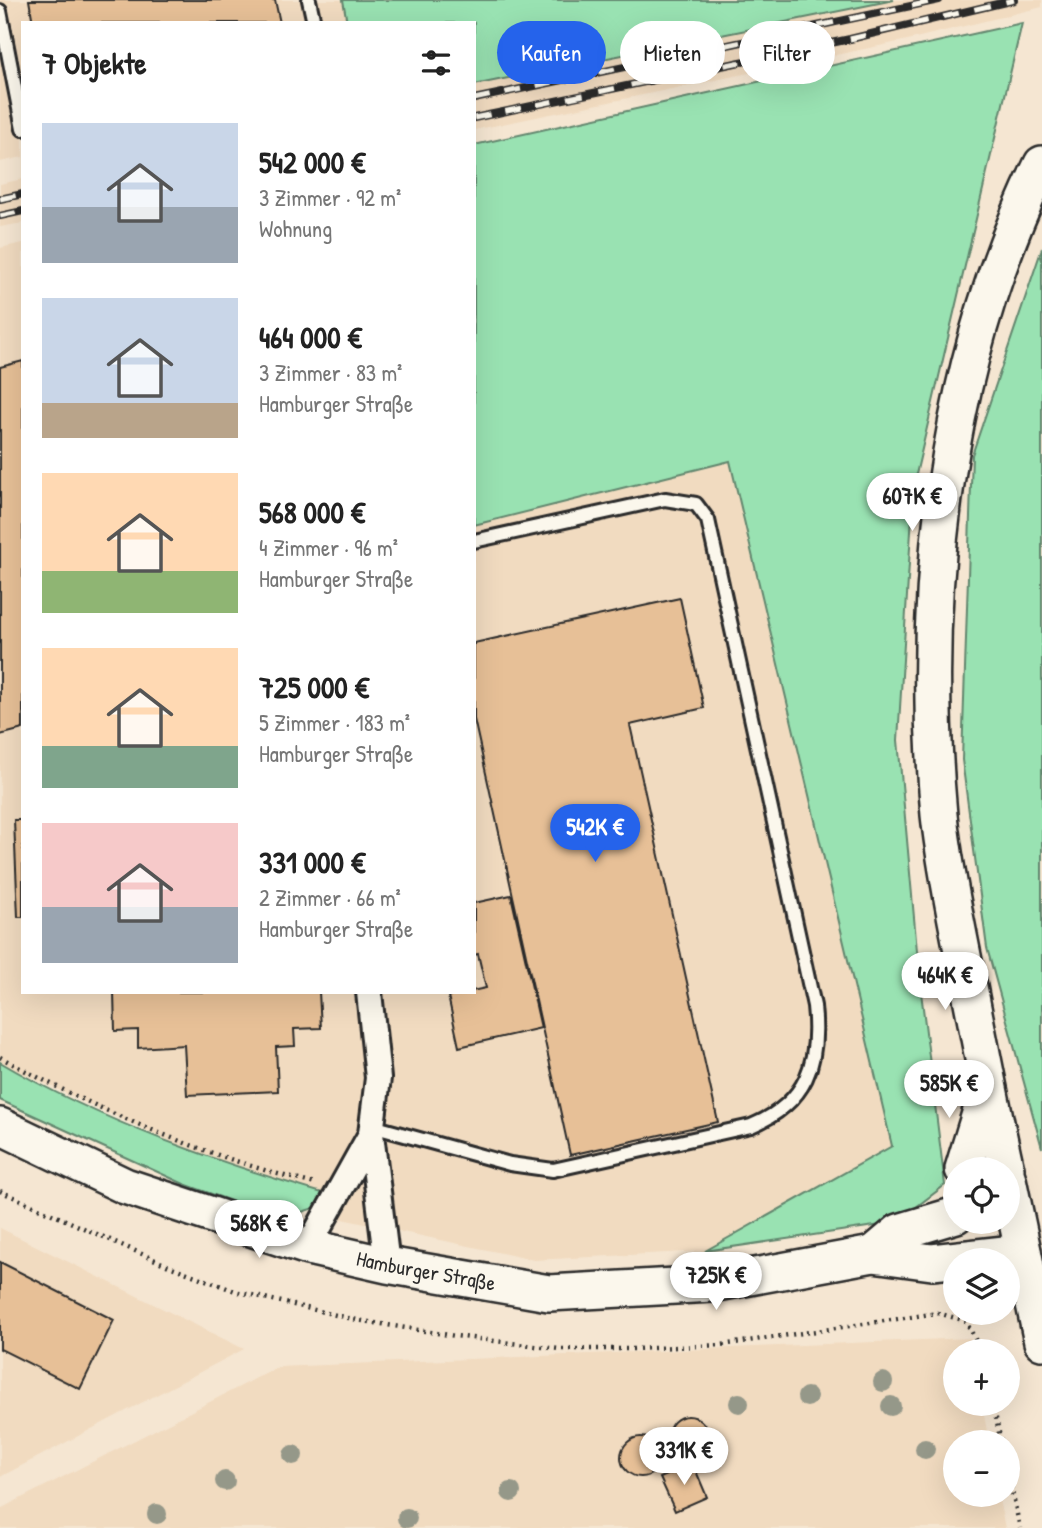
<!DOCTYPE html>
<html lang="de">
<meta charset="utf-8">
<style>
body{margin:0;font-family:"Patrick Hand",sans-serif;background:#f6f6f6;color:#222;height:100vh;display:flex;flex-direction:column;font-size:26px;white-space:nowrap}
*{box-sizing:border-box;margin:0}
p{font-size:23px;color:#767676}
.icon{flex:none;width:38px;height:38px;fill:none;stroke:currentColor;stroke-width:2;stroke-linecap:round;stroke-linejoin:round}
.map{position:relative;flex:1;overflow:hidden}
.sheet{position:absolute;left:21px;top:21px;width:455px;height:973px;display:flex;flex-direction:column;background:#fff;border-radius:0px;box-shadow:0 7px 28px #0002}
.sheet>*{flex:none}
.hud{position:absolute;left:497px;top:21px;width:439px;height:63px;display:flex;gap:14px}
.tools{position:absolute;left:943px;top:1157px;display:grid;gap:14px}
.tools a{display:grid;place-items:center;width:77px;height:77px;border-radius:50%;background:#fff;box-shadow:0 7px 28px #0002;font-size:35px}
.price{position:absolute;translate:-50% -60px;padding:0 16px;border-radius:24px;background:#fff;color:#222;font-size:23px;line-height:46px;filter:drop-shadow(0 2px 4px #0008)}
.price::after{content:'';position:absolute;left:50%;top:42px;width:21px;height:16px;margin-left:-10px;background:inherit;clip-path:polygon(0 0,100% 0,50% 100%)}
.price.selected{background:#2563eb;color:#fff}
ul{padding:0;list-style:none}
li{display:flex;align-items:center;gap:21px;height:175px;padding:0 21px}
li span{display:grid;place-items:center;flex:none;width:196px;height:140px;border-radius:0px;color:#555}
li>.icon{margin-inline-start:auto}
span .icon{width:84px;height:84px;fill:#fffc;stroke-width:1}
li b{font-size:30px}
h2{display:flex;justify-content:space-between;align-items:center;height:84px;padding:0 21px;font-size:30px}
.pill{padding:0 24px;border-radius:32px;background:#fff;box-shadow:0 7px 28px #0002;font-size:24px;line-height:63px}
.pill.selected{background:#2563eb;color:#fff}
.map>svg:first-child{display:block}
.built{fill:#f1dbc0}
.green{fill:#99e2b2;stroke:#62866e;stroke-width:2}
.building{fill:#e7c097;stroke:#2b2b2b;stroke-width:2}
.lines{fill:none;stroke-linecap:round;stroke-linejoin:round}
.lane-casing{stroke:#2b2b2b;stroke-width:18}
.street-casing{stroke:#2b2b2b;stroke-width:30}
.secondary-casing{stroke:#2b2b2b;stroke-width:40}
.path{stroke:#2b2b2b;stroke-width:4.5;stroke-dasharray:2 5;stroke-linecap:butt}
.lane{stroke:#fbf7ec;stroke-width:12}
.street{stroke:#fbf7ec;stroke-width:24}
.secondary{stroke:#fbf7ec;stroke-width:35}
.rail-casing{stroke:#2b2b2b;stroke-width:8}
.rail{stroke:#fbf7ec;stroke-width:5;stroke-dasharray:16;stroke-linecap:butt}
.tree{fill:#959889}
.labels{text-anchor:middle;stroke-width:7;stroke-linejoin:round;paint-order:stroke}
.street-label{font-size:21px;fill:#2b2b2b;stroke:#fbf7ec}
</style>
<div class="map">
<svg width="1042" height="1528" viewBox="0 0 1042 1528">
<rect width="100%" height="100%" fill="#f5e6d2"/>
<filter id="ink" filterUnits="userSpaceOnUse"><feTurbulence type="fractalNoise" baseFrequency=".0143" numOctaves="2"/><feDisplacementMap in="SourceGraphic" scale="14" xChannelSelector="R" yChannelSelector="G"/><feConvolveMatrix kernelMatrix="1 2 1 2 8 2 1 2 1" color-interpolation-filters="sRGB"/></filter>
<g filter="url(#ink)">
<path class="built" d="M 0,0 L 343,0 L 347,23 L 23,23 L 23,157 L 0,162 Z
M 894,0 L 1042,0 L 1042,7 L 903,41 L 474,130 L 474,85 Z
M 23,179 L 23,223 L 0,227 L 0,184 Z
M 23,243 L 23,992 L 474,992 L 474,525 L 730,460 L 893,1147 L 705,1251 L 534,1260 L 337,1218 L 0,1063 L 0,248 Z
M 0,1228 L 244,1349 L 0,1477 Z
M 970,1338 L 972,1351 L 956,1351 L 956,1404 L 982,1404 L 989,1442 L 956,1442 L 956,1494 L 998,1495 L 1005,1528 L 0,1528 L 0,1509 L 278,1367 Z"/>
<path class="green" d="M 343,0 L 894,0 L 474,85 L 474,23 L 347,23 Z
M 1022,23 L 914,483 L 898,740 L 920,984 L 945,1185 L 895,1223 L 705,1251 L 892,1146 L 730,461 L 474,525 L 474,145 Z
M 1042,248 L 1042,1148 L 987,948 L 962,760 L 972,455 Z
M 0,1062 C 102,1122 216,1162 329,1195 L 317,1207 L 293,1215 L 256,1210 L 184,1184 L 0,1100 Z"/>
<path class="building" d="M 29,0 L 275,0 L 280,23 L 33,23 Z
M 23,361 L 23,729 L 0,735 L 0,367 Z
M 680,598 L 704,708 L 630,725 L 718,1122 L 570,1155 L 474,719 L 474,643 Z
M 14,820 L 23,820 L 23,917 L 18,917 Z
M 511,895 L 541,1028 L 459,1047 L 448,996 L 486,988 L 478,954 L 474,955 L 474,903 Z
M 114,992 L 319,992 L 321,1028 L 294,1029 L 295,1046 L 276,1047 L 278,1091 L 187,1095 L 184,1045 L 138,1048 L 138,1030 L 115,1031 Z
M 0,1262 L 114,1320 L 80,1389 L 0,1349 Z
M668 1436a20 20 0 1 1 40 0a20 20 0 1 1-40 0Z
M621 1457a20 20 0 1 1 40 0a20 20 0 1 1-40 0Z
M 693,1464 L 707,1497 L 675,1511 L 660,1478 Z"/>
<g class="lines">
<g class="lane-casing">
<path id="lane" d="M 309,0 L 314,23
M 0,11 L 23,129
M 372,1126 L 510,1164 L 553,1170 L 751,1126 C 807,1103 820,1063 814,1006 L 708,520 L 696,504 L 665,499 L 474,541"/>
</g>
<g class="street-casing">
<path id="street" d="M 369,992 L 378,1078 L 371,1134 L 387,1265
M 308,1247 L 371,1134"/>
</g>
<g class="secondary-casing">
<g id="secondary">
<path id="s1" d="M 0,1126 L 125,1186 L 308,1247 L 387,1265 L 549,1293 L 712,1284 L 873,1254 L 932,1262 L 1023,1252"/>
<path d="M 963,1169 L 987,1091"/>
<path d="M 1006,1169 C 990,1098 977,1027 963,956 C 954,910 944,862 939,815 C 919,595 944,364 1042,164"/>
<path d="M 1008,1179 L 1042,1342"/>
<path d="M 873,1254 L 899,1232 L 956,1215"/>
</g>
</g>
<path class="path" d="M 0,1057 C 98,1111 207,1157 315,1184
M 0,1191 L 169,1266 L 235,1291 L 357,1320 L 455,1336 L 559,1349 L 633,1349 L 721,1345 L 938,1313 L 966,1321 L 981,1351
M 993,1404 L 1001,1442
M 1008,1473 L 1020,1528"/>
<use href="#lane" class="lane"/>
<use href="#street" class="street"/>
<use href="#secondary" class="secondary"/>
<g class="rail-casing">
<path id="rail" d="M 474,99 L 939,0
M 474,118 L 850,39 L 1014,0
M 0,199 L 23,194
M 0,216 L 23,211"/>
</g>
<use href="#rail" class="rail"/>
</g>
<g class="tree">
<circle cx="883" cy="1382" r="10"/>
<circle cx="807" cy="1397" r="10"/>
<circle cx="739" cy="1403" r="10"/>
<circle cx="891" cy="1406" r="10"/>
<circle cx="925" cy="1449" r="10"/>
<circle cx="293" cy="1455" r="10"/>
<circle cx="225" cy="1481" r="10"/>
<circle cx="511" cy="1492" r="10"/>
<circle cx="157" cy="1514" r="10"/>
<circle cx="407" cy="1518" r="10"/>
</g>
</g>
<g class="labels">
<g class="street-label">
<text dy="7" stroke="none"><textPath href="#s1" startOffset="452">Hamburger Straße</textPath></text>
</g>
</g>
</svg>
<div class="tools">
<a><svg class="icon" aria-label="locate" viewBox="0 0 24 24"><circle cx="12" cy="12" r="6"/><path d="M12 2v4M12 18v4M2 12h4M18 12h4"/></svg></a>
<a><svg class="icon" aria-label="layers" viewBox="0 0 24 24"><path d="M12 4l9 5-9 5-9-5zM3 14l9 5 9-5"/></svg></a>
<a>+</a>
<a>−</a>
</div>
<b class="price" style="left:912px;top:533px">607K €</b>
<b class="price selected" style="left:595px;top:864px">542K €</b>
<b class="price" style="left:945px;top:1012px">464K €</b>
<b class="price" style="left:949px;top:1120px">585K €</b>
<b class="price" style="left:259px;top:1260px">568K €</b>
<b class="price" style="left:716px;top:1312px">725K €</b>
<b class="price" style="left:684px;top:1487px">331K €</b>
<div class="hud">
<a class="pill selected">Kaufen</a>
<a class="pill">Mieten</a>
<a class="pill">Filter</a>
</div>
<section class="sheet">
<h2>7 Objekte<svg class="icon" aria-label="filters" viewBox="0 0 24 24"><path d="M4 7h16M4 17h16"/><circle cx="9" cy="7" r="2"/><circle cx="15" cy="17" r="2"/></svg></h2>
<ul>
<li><span style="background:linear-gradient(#c9d6e8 60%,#9aa5b1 0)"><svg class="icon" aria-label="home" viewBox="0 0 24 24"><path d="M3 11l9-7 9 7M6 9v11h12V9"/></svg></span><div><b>542 000 €</b><p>3 Zimmer · 92 m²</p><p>Wohnung</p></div></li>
<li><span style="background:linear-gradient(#c9d6e8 75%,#b9a48a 0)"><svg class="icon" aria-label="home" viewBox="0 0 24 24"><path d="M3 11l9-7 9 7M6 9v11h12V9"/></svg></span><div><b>464 000 €</b><p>3 Zimmer · 83 m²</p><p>Hamburger Straße</p></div></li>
<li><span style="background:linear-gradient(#ffd9b3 70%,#8fb573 0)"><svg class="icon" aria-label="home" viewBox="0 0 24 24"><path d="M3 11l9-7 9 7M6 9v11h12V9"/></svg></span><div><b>568 000 €</b><p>4 Zimmer · 96 m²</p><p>Hamburger Straße</p></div></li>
<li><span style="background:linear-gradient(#ffd9b3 70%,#7fa58c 0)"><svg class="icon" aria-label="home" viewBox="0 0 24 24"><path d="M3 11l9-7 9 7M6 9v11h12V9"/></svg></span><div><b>725 000 €</b><p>5 Zimmer · 183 m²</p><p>Hamburger Straße</p></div></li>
<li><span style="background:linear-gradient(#f6c9c9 60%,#9aa5b1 0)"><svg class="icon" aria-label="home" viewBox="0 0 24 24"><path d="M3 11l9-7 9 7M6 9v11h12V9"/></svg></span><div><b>331 000 €</b><p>2 Zimmer · 66 m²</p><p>Hamburger Straße</p></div></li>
</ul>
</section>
</div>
